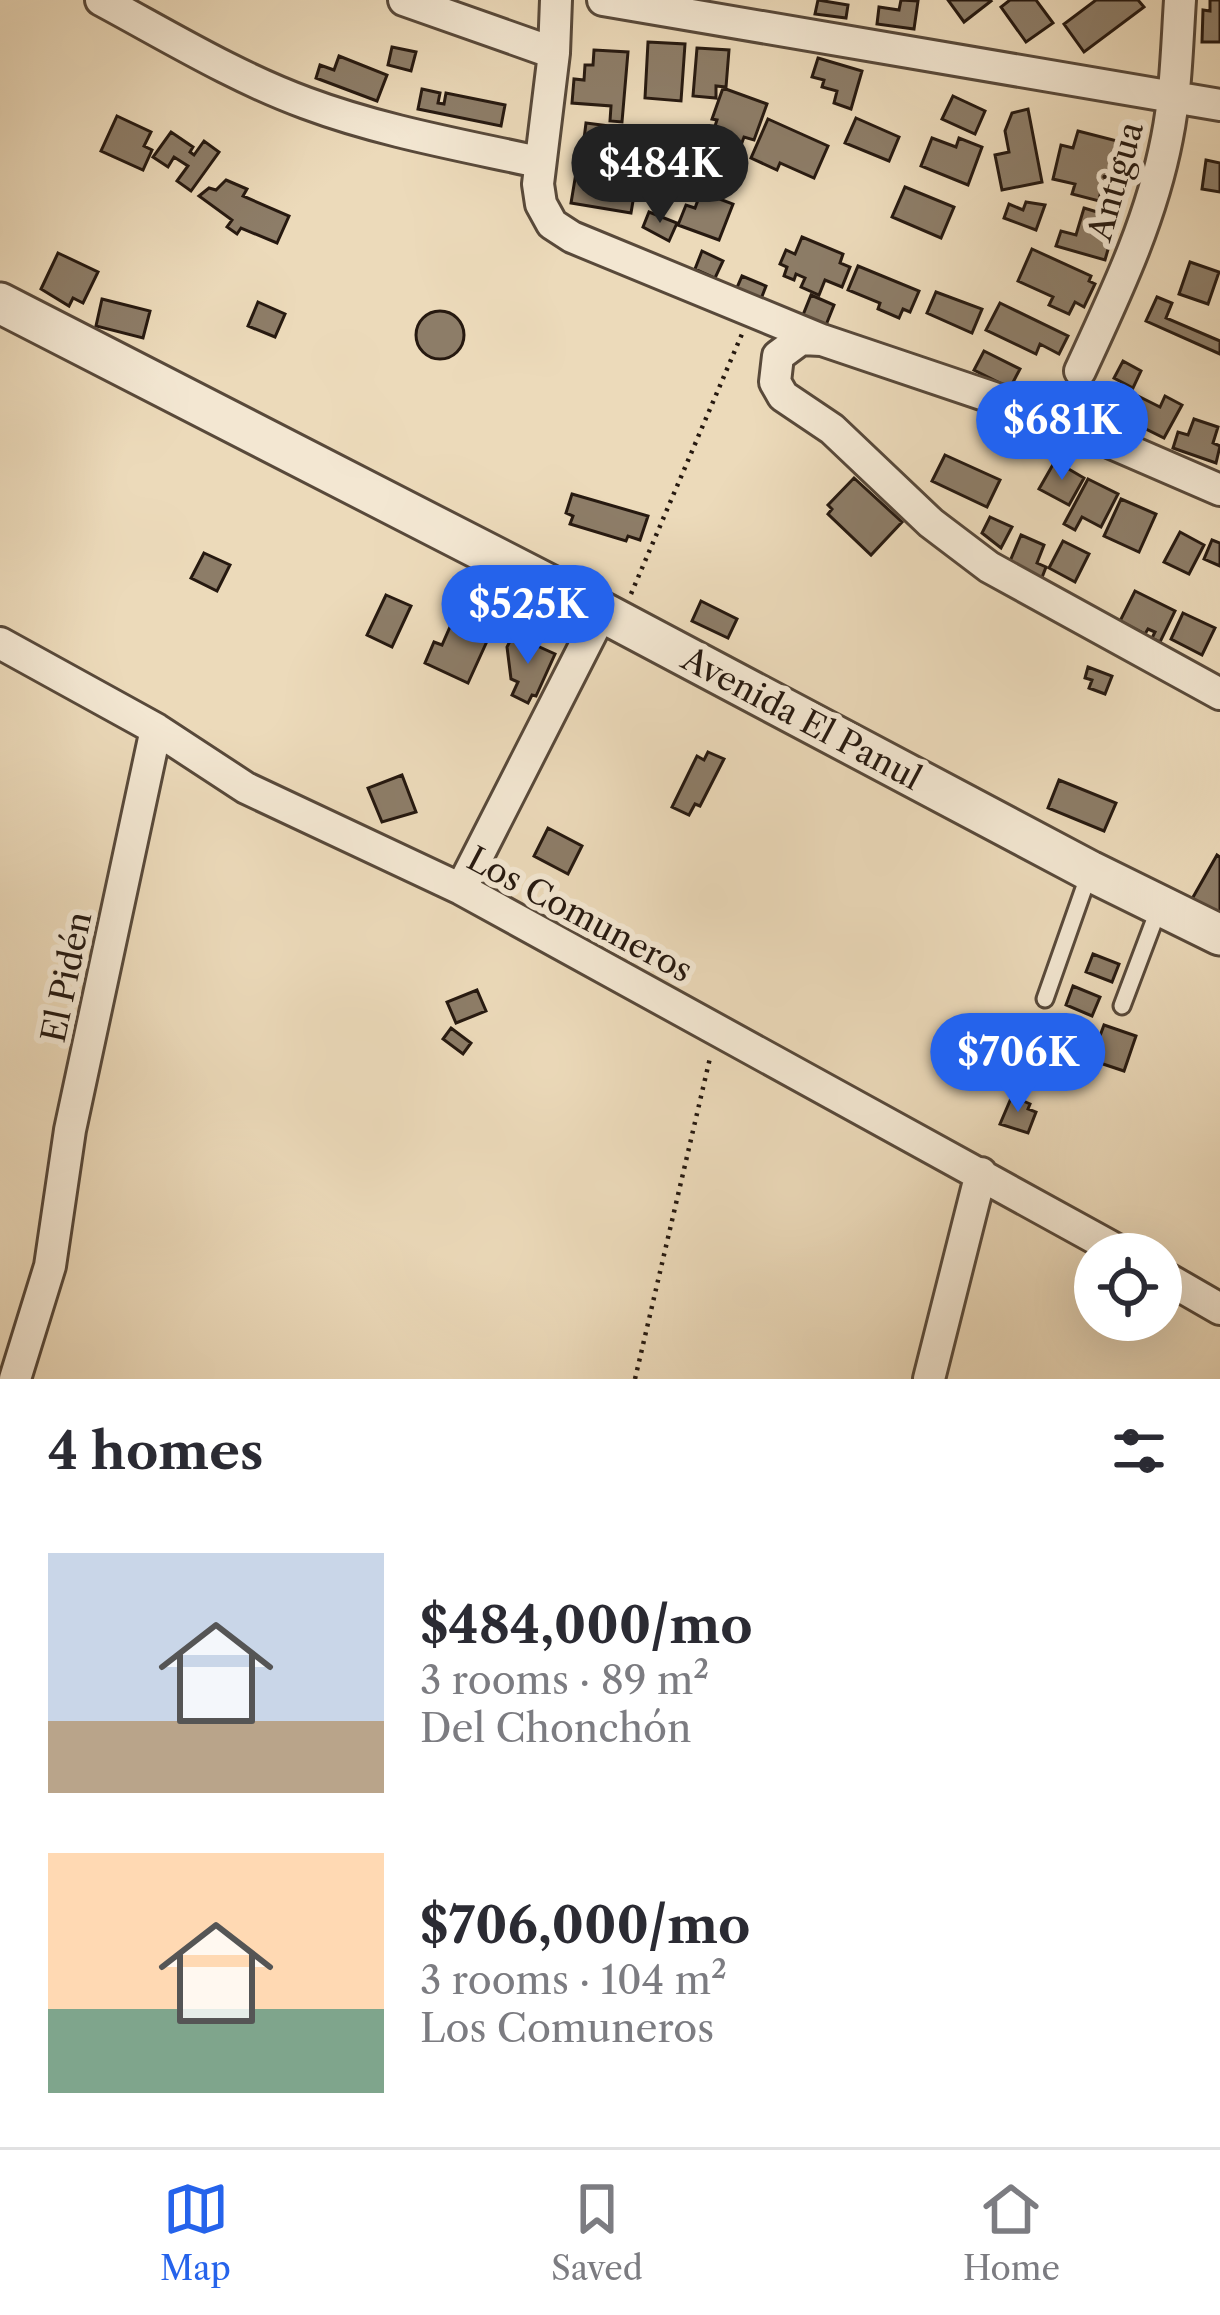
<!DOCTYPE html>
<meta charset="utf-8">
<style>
body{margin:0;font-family:"Libre Caslon Text",serif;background:#f7f7f7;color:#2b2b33;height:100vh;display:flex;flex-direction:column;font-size:45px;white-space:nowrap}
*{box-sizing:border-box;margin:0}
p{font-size:39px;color:#7c7c81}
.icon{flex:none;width:66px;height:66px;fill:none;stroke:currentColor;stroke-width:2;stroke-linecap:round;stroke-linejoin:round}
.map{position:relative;height:1379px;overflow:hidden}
.details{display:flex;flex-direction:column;background:#fff;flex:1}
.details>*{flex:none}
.buttons{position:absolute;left:1074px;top:1233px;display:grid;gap:24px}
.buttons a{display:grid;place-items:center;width:108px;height:108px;border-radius:50%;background:#fff;box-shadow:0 12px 48px #0002;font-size:60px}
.price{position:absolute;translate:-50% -102px;padding:0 27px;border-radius:42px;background:#2563eb;color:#fff;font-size:39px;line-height:78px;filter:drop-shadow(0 3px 6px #0008)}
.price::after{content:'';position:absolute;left:50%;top:72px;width:36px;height:27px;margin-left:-18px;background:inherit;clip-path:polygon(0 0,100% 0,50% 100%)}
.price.on{background:#222;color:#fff}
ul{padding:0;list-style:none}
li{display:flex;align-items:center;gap:36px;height:300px;padding:0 48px}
li span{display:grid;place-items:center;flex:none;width:336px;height:240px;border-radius:0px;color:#555}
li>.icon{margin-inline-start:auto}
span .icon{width:144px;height:144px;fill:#fffc;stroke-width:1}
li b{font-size:51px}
h2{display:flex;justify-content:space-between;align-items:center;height:144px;padding:0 48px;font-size:51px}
.tabs{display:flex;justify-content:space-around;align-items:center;height:168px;border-top:3px solid #e1e1e2;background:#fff;font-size:33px;color:#7c7c81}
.tabs a{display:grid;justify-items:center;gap:6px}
.tabs .on{color:#2563eb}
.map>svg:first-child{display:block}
.building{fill:#8d7d68;stroke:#261910;stroke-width:3}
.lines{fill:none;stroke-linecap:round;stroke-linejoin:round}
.service-casing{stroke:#58493a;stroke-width:21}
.minor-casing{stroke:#58493a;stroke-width:36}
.tertiary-casing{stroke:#58493a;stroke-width:45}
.path{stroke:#261910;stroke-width:4.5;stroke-dasharray:3 6;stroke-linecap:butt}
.service{stroke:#f3e7d2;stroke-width:15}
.minor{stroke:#f3e7d2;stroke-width:30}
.tertiary{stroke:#f3e7d2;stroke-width:39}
.labels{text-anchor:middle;stroke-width:12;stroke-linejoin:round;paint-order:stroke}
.street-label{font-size:33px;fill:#261910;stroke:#f3e7d2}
</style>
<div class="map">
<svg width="1220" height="1379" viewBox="0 0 1220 1379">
<rect width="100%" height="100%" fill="#ecdaba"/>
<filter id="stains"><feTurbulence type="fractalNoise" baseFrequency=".00167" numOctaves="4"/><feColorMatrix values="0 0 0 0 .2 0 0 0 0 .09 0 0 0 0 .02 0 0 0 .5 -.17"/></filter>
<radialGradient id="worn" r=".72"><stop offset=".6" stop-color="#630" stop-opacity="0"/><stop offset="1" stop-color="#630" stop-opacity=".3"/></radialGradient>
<path class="building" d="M 818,0 L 848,5 L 846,18 L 815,14 Z
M 901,0 L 918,1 L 914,29 L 877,24 L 879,7 L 899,10 Z
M 948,0 L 990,0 L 991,1 L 964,22 Z
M 1010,0 L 1036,0 L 1053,23 L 1026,42 L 1001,7 Z
M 1096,0 L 1138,0 L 1144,7 L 1084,52 L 1064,24 Z
M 1210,0 L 1220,0 L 1220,42 L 1202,42 L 1203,10 L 1210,11 Z
M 648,42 L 685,44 L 681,101 L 645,98 Z
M 392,47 L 416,52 L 411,71 L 388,65 Z
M 697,48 L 729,50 L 726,87 L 716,86 L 716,98 L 693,96 Z
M 594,50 L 628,52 L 622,122 L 610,121 L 611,106 L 572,103 L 574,79 L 584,80 L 585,65 L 593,65 Z
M 339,56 L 387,75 L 377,101 L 316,78 L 320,65 L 334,70 Z
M 818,58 L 862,71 L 851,109 L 834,103 L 837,91 L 822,87 L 824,80 L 812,77 Z
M 723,88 L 767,104 L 754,140 L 744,137 L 740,148 L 711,138 L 717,120 L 712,119 Z
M 422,89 L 440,93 L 438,103 L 444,104 L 446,93 L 505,105 L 501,126 L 418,109 Z
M 953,96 L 985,111 L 975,134 L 942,119 Z
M 1028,109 L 1042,182 L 1002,190 L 995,155 L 1009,152 L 1005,131 L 1012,113 Z
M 117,116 L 151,132 L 144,146 L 152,150 L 143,170 L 101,151 Z
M 856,118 L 899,137 L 889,161 L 845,143 Z
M 768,119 L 828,146 L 814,178 L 780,163 L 777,170 L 751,158 Z
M 586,123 L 633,129 L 629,160 L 601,156 L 600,165 L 581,163 Z
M 1078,131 L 1129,144 L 1125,159 L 1133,161 L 1124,195 L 1101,190 L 1099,201 L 1072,194 L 1075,184 L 1053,179 L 1061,145 L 1073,148 Z
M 171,132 L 193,147 L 190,152 L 194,155 L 204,141 L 219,152 L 191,191 L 177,181 L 188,166 L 174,157 L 168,167 L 153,157 Z
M 932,138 L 956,147 L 959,138 L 982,147 L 968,185 L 921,166 Z
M 655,154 L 681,165 L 662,205 L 636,193 Z
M 1206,160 L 1220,163 L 1220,192 L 1202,189 Z
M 577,167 L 637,177 L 631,213 L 571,203 Z
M 226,180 L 247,189 L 243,196 L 289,216 L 277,243 L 241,228 L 237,234 L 227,227 L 232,220 L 199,196 L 209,188 L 216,190 Z
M 905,187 L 954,207 L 941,238 L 892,217 Z
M 701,192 L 733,204 L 719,240 L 678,225 L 686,205 L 695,208 Z
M 1026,202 L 1045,205 L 1036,230 L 1004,218 L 1009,204 L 1023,210 Z
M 1084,208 L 1117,218 L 1105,260 L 1056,246 L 1061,231 L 1076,235 Z
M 649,212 L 677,223 L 669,241 L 643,227 Z
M 802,237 L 843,254 L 840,263 L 850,267 L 842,287 L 825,280 L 819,295 L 801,287 L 805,278 L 796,274 L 794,280 L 784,276 L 787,267 L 780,264 L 786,250 L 795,254 Z
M 1032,249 L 1091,276 L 1089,281 L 1095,284 L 1084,307 L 1075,302 L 1069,314 L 1049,305 L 1053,297 L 1018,281 Z
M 702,251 L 723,261 L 715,278 L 695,269 Z
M 58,253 L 98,272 L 83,303 L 73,298 L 69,306 L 41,289 Z
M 1190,262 L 1219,272 L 1208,304 L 1179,294 Z
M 858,266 L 919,291 L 910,312 L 903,309 L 899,318 L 878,309 L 880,303 L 848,290 Z
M 742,276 L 766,286 L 761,299 L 736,290 Z
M 936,292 L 982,309 L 972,333 L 927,313 Z
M 811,295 L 834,305 L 826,325 L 803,315 Z
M 1157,297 L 1172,303 L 1166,318 L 1220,341 L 1220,354 L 1146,321 Z
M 102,299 L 150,311 L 143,338 L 96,326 Z
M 258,302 L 285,314 L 275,337 L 248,326 Z
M 1000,303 L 1068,336 L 1059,354 L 1040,344 L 1036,354 L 986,330 Z
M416 335a24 24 0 1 1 48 0a24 24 0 1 1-48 0Z
M 984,351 L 1020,369 L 1010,388 L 974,370 Z
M 1123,361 L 1141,371 L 1133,388 L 1114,378 Z
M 1132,393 L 1160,407 L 1165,396 L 1182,405 L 1164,438 L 1120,416 Z
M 1194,419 L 1218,427 L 1213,443 L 1220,446 L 1216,463 L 1173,448 L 1178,432 L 1188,435 Z
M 945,455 L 1000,480 L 987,507 L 932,481 Z
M 1055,461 L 1084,478 L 1069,505 L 1039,489 Z
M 854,478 L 902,522 L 871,555 L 828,514 L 832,509 L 828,505 Z
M 1088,479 L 1118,494 L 1101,527 L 1082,517 L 1075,530 L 1064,524 Z
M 572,494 L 648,516 L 640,540 L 628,536 L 626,541 L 570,524 L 573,516 L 566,513 Z
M 1121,499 L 1156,514 L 1139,552 L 1104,536 Z
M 990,517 L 1012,527 L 1001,548 L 982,533 Z
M 1180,532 L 1204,545 L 1189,574 L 1164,562 Z
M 1021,535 L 1044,545 L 1037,563 L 1046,567 L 1041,580 L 1008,566 Z
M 1212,540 L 1220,543 L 1220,566 L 1204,559 Z
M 1063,541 L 1089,554 L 1075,582 L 1049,568 Z
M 204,553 L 230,565 L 217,591 L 191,578 Z
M 1135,591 L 1175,611 L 1160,642 L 1152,638 L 1155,632 L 1148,629 L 1145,634 L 1120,621 Z
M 386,595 L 411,606 L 392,647 L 367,635 Z
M 701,601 L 737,619 L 728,638 L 692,621 Z
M 457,611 L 493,628 L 468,683 L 425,663 L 434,642 L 442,645 Z
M 1183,613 L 1215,628 L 1202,655 L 1171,639 Z
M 513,635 L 555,654 L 536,696 L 532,695 L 528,703 L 512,695 L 518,682 L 511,679 L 507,647 Z
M 1088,667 L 1112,676 L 1105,694 L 1089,688 L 1092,680 L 1085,678 Z
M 708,752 L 724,759 L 700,806 L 695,804 L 689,815 L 672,807 L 697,756 L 704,760 Z
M 402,775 L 416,812 L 382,822 L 368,788 Z
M 1059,780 L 1116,803 L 1104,831 L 1048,808 Z
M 548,828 L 582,846 L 568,874 L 534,856 Z
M 1217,855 L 1220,857 L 1220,915 L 1192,899 Z
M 1093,954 L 1119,964 L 1112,982 L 1086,972 Z
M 1073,986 L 1100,997 L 1092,1016 L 1066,1005 Z
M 477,990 L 486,1011 L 456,1023 L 447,1002 Z
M 1055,1017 L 1082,1027 L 1075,1048 L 1047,1037 Z
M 1104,1025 L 1136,1036 L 1124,1071 L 1091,1060 Z
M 451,1028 L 471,1043 L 463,1054 L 443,1039 Z
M 1012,1096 L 1030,1104 L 1028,1109 L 1036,1112 L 1028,1133 L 1000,1124 Z"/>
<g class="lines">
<g class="service-casing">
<path id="service" d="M 1045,999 L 1089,874
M 1122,1006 L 1159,908"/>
</g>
<g class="minor-casing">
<path id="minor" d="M 101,0 C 168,36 235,77 306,103 C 381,131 461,145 538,162
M 404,0 L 554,53
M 556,0 L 554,53 L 538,184 L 541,204 L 552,224 L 572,237 L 822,340 L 1056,419 L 1220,490
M 603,0 L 1220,105
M 821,340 L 801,339 L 778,356 L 775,382 L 783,396 L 832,429 L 931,523 L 989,567 L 1220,694
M 1080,371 C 1115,295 1151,221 1167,138 C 1176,93 1177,46 1180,0
M 0,643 L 156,729 L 246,788 L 461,889 L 1124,1254
M 461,889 L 602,612
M 1161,1275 L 1220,1309
M 15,1379 L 50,1266 L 70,1130 L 156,729
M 929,1379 L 981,1173"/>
</g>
<g class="tertiary-casing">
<path id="tertiary" d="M 0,303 L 602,612 L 1090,871 L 1220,935"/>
</g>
<path class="path" d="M 631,594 L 742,334
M 635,1379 L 710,1058"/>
<use href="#service" class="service"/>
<use href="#minor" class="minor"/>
<use href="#tertiary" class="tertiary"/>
</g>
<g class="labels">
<g class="street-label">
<text transform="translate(1115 181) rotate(-74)" y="12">Antigua</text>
<text transform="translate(802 718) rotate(28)" y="12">Avenida El Panul</text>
<text transform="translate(580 914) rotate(28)" y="12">Los Comuneros</text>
<text transform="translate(66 977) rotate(-78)" y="12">El Pidén</text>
</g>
</g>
<rect width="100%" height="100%" filter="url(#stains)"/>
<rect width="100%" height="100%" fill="url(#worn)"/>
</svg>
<div class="buttons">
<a><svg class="icon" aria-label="locate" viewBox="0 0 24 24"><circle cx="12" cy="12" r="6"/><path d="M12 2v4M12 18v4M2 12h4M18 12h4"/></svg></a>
</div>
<b class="price on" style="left:660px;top:226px">$484K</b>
<b class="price" style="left:1062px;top:483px">$681K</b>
<b class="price" style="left:528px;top:667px">$525K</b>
<b class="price" style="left:1018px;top:1115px">$706K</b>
</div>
<section class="details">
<h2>4 homes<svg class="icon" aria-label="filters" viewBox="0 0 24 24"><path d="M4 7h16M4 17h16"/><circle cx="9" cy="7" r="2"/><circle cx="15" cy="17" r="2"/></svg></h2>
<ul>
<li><span style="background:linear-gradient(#c9d6e8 70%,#b9a48a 0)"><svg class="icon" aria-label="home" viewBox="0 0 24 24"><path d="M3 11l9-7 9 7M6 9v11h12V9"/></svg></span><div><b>$484,000/mo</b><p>3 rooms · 89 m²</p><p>Del Chonchón</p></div></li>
<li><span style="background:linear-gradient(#ffd9b3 65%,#7fa58c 0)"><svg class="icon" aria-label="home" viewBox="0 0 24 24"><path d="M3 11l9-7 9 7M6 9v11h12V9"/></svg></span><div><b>$706,000/mo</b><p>3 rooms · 104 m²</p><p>Los Comuneros</p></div></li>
</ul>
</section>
<nav class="tabs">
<a class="on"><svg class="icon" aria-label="map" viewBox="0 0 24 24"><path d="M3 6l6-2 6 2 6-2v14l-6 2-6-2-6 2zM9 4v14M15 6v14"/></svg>Map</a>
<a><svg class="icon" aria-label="saved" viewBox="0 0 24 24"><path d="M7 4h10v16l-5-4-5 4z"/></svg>Saved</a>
<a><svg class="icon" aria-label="home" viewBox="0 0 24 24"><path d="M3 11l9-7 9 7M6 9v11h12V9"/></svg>Home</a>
</nav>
